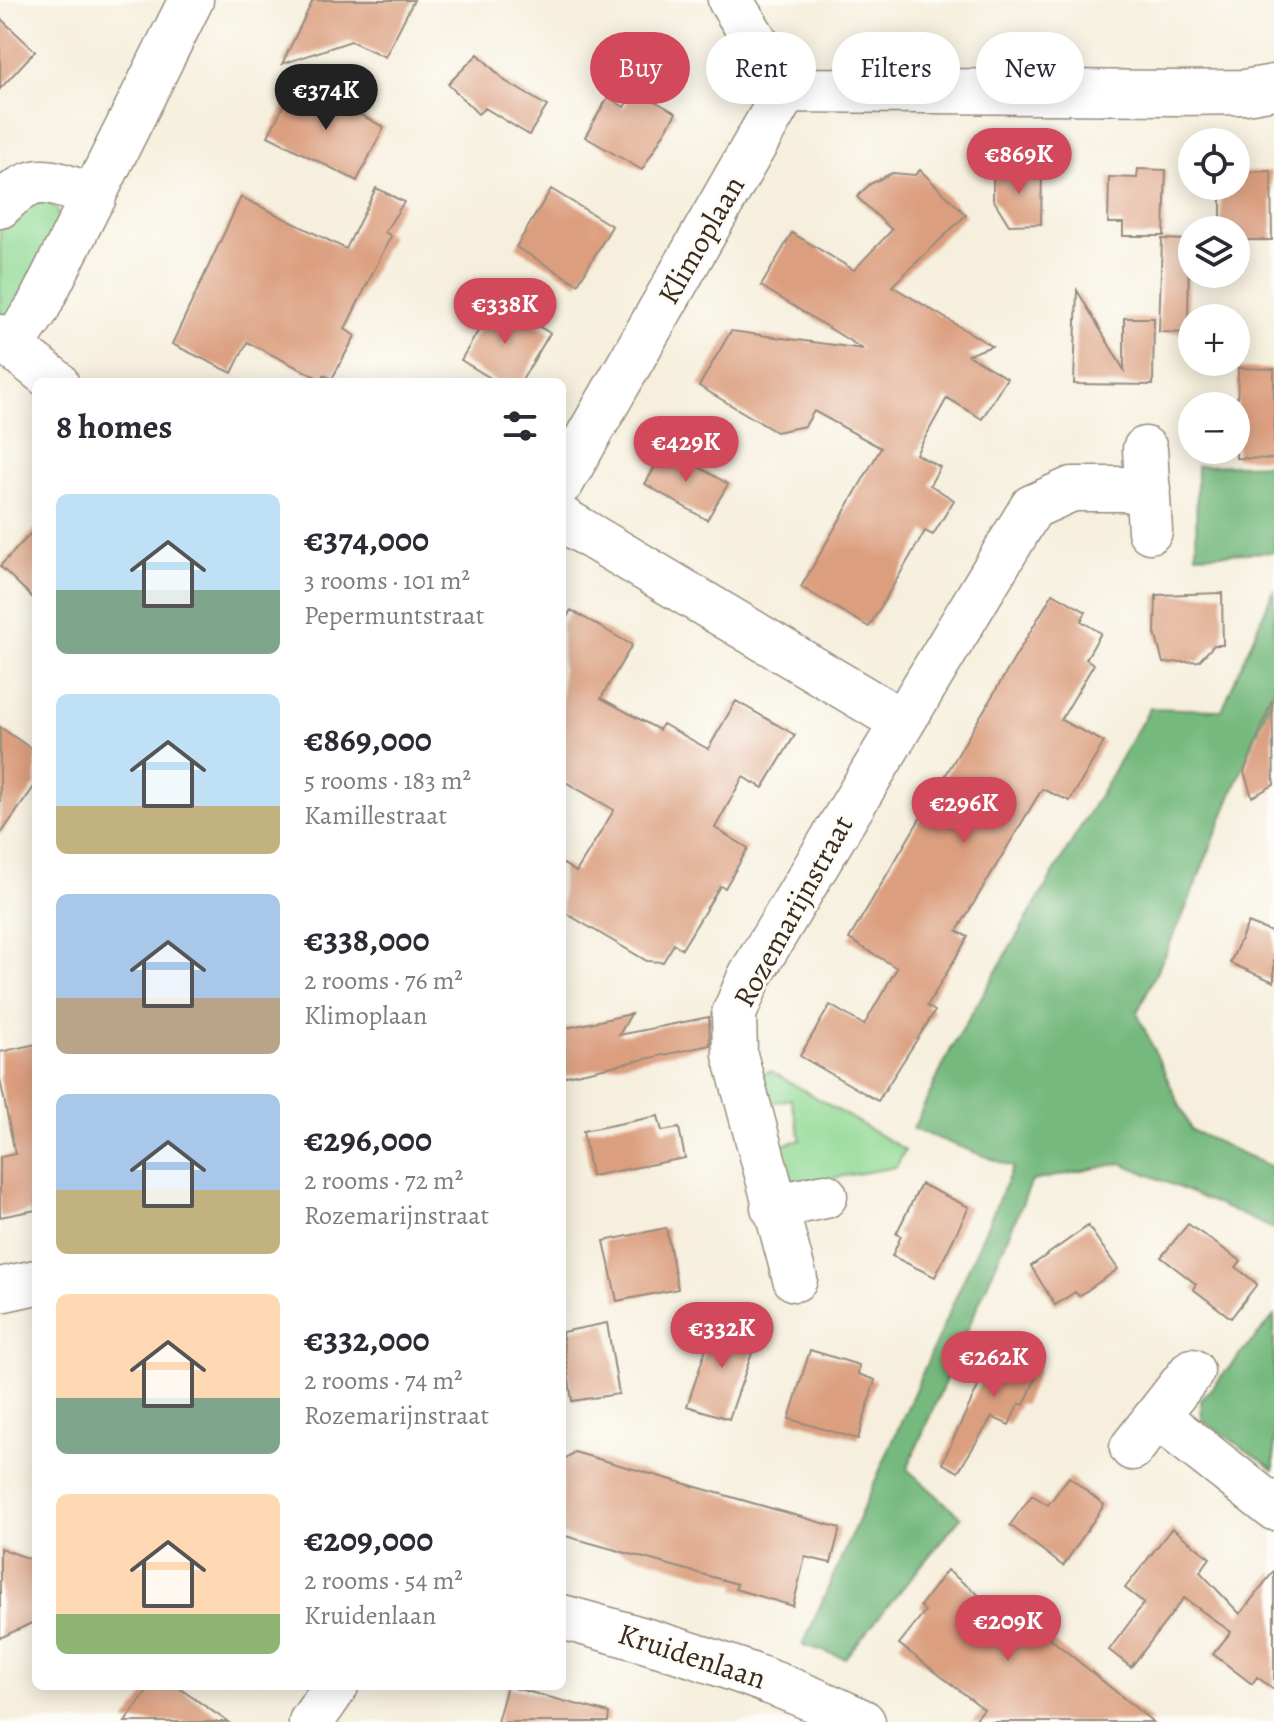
<!DOCTYPE html>
<meta charset="utf-8">
<style>
body{margin:0;font-family:Alegreya,serif;background:#f2f2f3;color:#2b2b33;height:100vh;display:flex;flex-direction:column;font-size:30px;white-space:nowrap}
*{box-sizing:border-box;margin:0}
p{font-size:26px;color:#7c7c81}
.icon{flex:none;width:44px;height:44px;fill:none;stroke:currentColor;stroke-width:2;stroke-linecap:round;stroke-linejoin:round}
.map{position:relative;flex:1;overflow:hidden}
.panel{position:absolute;left:32px;top:378px;width:534px;height:1312px;display:flex;flex-direction:column;background:#fff;border-radius:12px;box-shadow:0 4px 20px #0003}
.panel>*{flex:none}
.guide{position:absolute;left:590px;top:32px;width:564px;height:72px;display:flex;gap:16px}
.buttons{position:absolute;left:1178px;top:128px;display:grid;gap:16px}
.buttons a{display:grid;place-items:center;width:72px;height:72px;border-radius:50%;background:#fff;box-shadow:0 4px 20px #0003;font-size:40px}
.price{position:absolute;translate:-50% -68px;padding:0 18px;border-radius:28px;background:#d1495b;color:#fff;font-size:26px;line-height:52px;filter:drop-shadow(0 2px 4px #0008)}
.price::after{content:'';position:absolute;left:50%;top:48px;width:24px;height:18px;margin-left:-12px;background:inherit;clip-path:polygon(0 0,100% 0,50% 100%)}
.price.selected{background:#222;color:#fff}
ul{padding:0;list-style:none}
li{display:flex;align-items:center;gap:24px;height:200px;padding:0 24px}
li span{display:grid;place-items:center;flex:none;width:224px;height:160px;border-radius:12px;color:#555}
li>.icon{margin-inline-start:auto}
span .icon{width:96px;height:96px;fill:#fffc;stroke-width:1}
li b{font-size:34px}
h2{display:flex;justify-content:space-between;align-items:center;height:96px;padding:0 24px;font-size:34px}
.tag{padding:0 28px;border-radius:36px;background:#fff;box-shadow:0 4px 20px #0003;font-size:28px;line-height:72px}
.tag.selected{background:#d1495b;color:#fff}
.map>svg:first-child{display:block}
.green{fill:#90d994;stroke:#668259;stroke-width:2}
.forest{fill:#74b97e;stroke:#58724e;stroke-width:2}
.building{fill:#db9e7e}
.lines{fill:none;stroke-linecap:round;stroke-linejoin:round}
.street-casing{stroke:#988c7e;stroke-width:47}
.street{stroke:#fff;stroke-width:44}
.labels{text-anchor:middle;stroke-width:6;stroke-linejoin:round;paint-order:stroke}
.street-label{font-size:30px;fill:#3b2a1e;stroke:#fdfcf7}
</style>
<div class="map">
<svg width="1274" height="1722" viewBox="0 0 1274 1722">
<rect width="100%" height="100%" fill="#fdfcf7"/>
<filter id="ink" filterUnits="userSpaceOnUse"><feTurbulence type="fractalNoise" baseFrequency=".0125" numOctaves="2"/><feDisplacementMap in="SourceGraphic" scale="16" xChannelSelector="R" yChannelSelector="G"/><feConvolveMatrix kernelMatrix="1 2 1 2 8 2 1 2 1" color-interpolation-filters="sRGB"/></filter>
<filter id="wash" filterUnits="userSpaceOnUse"><feTurbulence type="fractalNoise" baseFrequency=".006" numOctaves="4" result="noise"/><feDisplacementMap in="SourceGraphic" scale="32" xChannelSelector="R" yChannelSelector="G"/><feGaussianBlur stdDeviation="1.8" result="paint"/><feColorMatrix in="noise" values="0 0 0 0 0 0 0 0 0 0 0 0 0 0 0 0 0 1.4 0 .05"/><feComposite in="paint" operator="in"/></filter>
<g filter="url(#wash)">
<rect width="100%" height="100%" fill="#f6efdd"/>
<path class="green" d="M 39,197 L 57,209 L 60,226 L 8,315 L 0,315 L 0,226 Z
M 771,1071 L 905,1150 L 896,1167 L 798,1184 L 782,1167 L 777,1146 L 801,1140 L 791,1099 L 767,1104 L 760,1074 Z"/>
<path class="forest" d="M 1274,464 L 1274,552 L 1196,555 L 1197,466 Z
M 1274,589 L 1274,691 L 1181,920 L 1137,1013 L 1191,1130 L 1274,1168 L 1274,1229 L 1122,1163 L 1032,1181 L 907,1469 L 961,1517 L 845,1658 L 803,1645 L 1013,1167 L 913,1129 L 951,1049 L 1150,708 L 1222,710 Z
M 1274,1316 L 1274,1469 L 1202,1420 L 1201,1400 Z"/>
<g id="blocks">
<path class="building" d="M 313,0 L 414,0 L 385,57 L 351,41 L 282,64 Z
M 0,18 L 35,51 L 0,89 Z
M 478,54 L 505,81 L 547,106 L 529,135 L 485,108 L 478,114 L 448,84 Z
M 296,82 L 384,127 L 357,181 L 268,136 Z
M 635,90 L 676,113 L 642,170 L 585,137 L 608,97 L 624,107 Z
M 1138,169 L 1166,170 L 1164,236 L 1123,236 L 1123,223 L 1108,223 L 1109,177 L 1137,178 Z
M 920,170 L 966,215 L 892,286 L 992,346 L 968,355 L 1007,378 L 982,419 L 947,398 L 916,454 L 940,467 L 930,485 L 954,500 L 933,535 L 925,531 L 869,627 L 801,587 L 881,448 L 814,411 L 805,426 L 776,432 L 699,386 L 731,331 L 863,349 L 761,286 L 792,233 L 854,270 L 892,230 L 857,197 L 870,184 L 892,173 L 915,175 Z
M 993,171 L 1042,171 L 1041,224 L 1009,225 L 993,199 Z
M 1271,171 L 1272,240 L 1236,240 L 1236,230 L 1221,230 L 1221,186 L 1236,186 L 1236,172 Z
M 376,188 L 404,202 L 385,232 L 391,236 L 345,329 L 355,336 L 332,379 L 324,375 L 322,380 L 247,342 L 232,373 L 172,344 L 241,197 L 346,249 Z
M 551,189 L 612,226 L 578,284 L 516,247 Z
M 1162,239 L 1189,240 L 1188,333 L 1159,332 Z
M 1077,290 L 1124,370 L 1124,318 L 1154,318 L 1153,385 L 1074,384 Z
M 496,301 L 550,333 L 521,382 L 497,382 L 461,360 Z
M 1238,368 L 1274,369 L 1274,459 L 1236,458 Z
M 666,448 L 728,484 L 707,520 L 645,484 Z
M 36,528 L 36,601 L 0,566 Z
M 1053,593 L 1086,612 L 1081,621 L 1101,633 L 1086,659 L 1094,664 L 1061,720 L 1104,742 L 1070,801 L 1042,789 L 957,931 L 968,937 L 927,1006 L 935,1011 L 878,1101 L 800,1056 L 830,1005 L 864,1025 L 897,968 L 849,939 Z
M 1222,593 L 1223,645 L 1214,645 L 1199,661 L 1163,663 L 1155,633 L 1156,595 Z
M 571,610 L 632,645 L 601,698 L 659,730 L 663,724 L 708,749 L 736,701 L 795,735 L 763,788 L 743,777 L 715,828 L 748,848 L 725,888 L 720,886 L 682,949 L 674,944 L 663,962 L 647,961 L 562,911 L 562,863 L 576,872 L 614,810 L 562,780 L 562,625 Z
M 1272,700 L 1274,785 L 1252,797 L 1244,772 Z
M 0,727 L 36,752 L 36,784 L 0,835 Z
M 1248,923 L 1274,933 L 1274,982 L 1230,963 Z
M 631,1014 L 619,1035 L 709,1017 L 710,1045 L 562,1077 L 562,1029 Z
M 36,1044 L 36,1210 L 0,1217 L 0,1157 L 15,1154 L 0,1079 L 0,1052 Z
M 658,1116 L 662,1131 L 679,1128 L 685,1158 L 591,1176 L 583,1131 Z
M 921,1184 L 969,1207 L 935,1277 L 892,1256 L 901,1236 L 896,1234 Z
M 1188,1224 L 1241,1261 L 1236,1267 L 1257,1284 L 1231,1318 L 1193,1289 L 1196,1284 L 1161,1257 Z
M 1088,1226 L 1118,1269 L 1079,1296 L 1075,1292 L 1055,1305 L 1031,1266 Z
M 666,1228 L 678,1289 L 617,1301 L 604,1241 Z
M 716,1319 L 754,1332 L 748,1348 L 753,1350 L 729,1419 L 687,1406 Z
M 607,1323 L 619,1394 L 572,1401 L 562,1332 Z
M 999,1342 L 1039,1359 L 1039,1371 L 1024,1405 L 1019,1403 L 1009,1425 L 992,1417 L 958,1472 L 942,1463 Z
M 810,1350 L 859,1365 L 858,1374 L 875,1380 L 858,1439 L 789,1419 Z
M 574,1452 L 840,1528 L 831,1563 L 805,1557 L 793,1606 L 735,1589 L 737,1584 L 562,1535 L 562,1461 Z
M 1069,1477 L 1104,1505 L 1063,1566 L 1010,1525 L 1032,1495 L 1048,1505 Z
M 1172,1528 L 1210,1558 L 1200,1572 L 1240,1614 L 1274,1571 L 1274,1690 L 1257,1677 L 1252,1684 L 1213,1654 L 1231,1632 L 1184,1598 L 1131,1667 L 1109,1650 L 1144,1603 L 1125,1588 Z
M 0,1548 L 30,1559 L 36,1571 L 36,1621 L 0,1638 Z
M 947,1570 L 1019,1627 L 1025,1618 L 1153,1722 L 973,1722 L 984,1709 L 899,1644 L 925,1611 L 920,1606 Z
M 151,1686 L 176,1686 L 228,1722 L 125,1722 Z
M 507,1686 L 609,1713 L 608,1722 L 497,1722 Z"/>
</g>
</g>
<g filter="url(#ink)">
<use href="#blocks" fill-opacity="0" stroke="#988c7e" stroke-width="2"/>
<g class="lines">
<g class="street-casing">
<path id="street" d="M 786,90 L 1178,93 L 1245,92 L 1274,87
M 0,206 C 35,169 52,182 94,197
M 0,337 L 56,382
M 11,346 L 37,309 L 191,0
M 1145,449 L 1150,531
M 562,482 L 786,90 L 730,0
M 562,519 L 901,721
M 773,1207 L 825,1196
M 795,1279 L 735,1055 L 734,1014 L 750,976 L 1032,507 L 1072,489 L 1148,489
M 0,1290 L 36,1282
M 1157,1416 L 1274,1508
M 1132,1448 L 1192,1371
M 562,1617 C 666,1645 766,1675 863,1722
M 311,1722 L 336,1686"/>
</g>
<use href="#street" class="street"/>
</g>
</g>
<g class="labels">
<g class="street-label">
<text transform="translate(701 240) rotate(-60)" y="10">Klimoplaan</text>
<text transform="translate(793 911) rotate(-61)" y="10">Rozemarijnstraat</text>
<text transform="translate(692 1656) rotate(18)" y="10">Kruidenlaan</text>
</g>
</g>
</svg>
<div class="buttons">
<a><svg class="icon" aria-label="locate" viewBox="0 0 24 24"><circle cx="12" cy="12" r="6"/><path d="M12 2v4M12 18v4M2 12h4M18 12h4"/></svg></a>
<a><svg class="icon" aria-label="layers" viewBox="0 0 24 24"><path d="M12 4l9 5-9 5-9-5zM3 14l9 5 9-5"/></svg></a>
<a>+</a>
<a>−</a>
</div>
<b class="price selected" style="left:326px;top:132px">€374K</b>
<b class="price" style="left:1019px;top:196px">€869K</b>
<b class="price" style="left:505px;top:346px">€338K</b>
<b class="price" style="left:686px;top:484px">€429K</b>
<b class="price" style="left:964px;top:845px">€296K</b>
<b class="price" style="left:722px;top:1370px">€332K</b>
<b class="price" style="left:994px;top:1399px">€262K</b>
<b class="price" style="left:1008px;top:1663px">€209K</b>
<div class="guide">
<a class="tag selected">Buy</a>
<a class="tag">Rent</a>
<a class="tag">Filters</a>
<a class="tag">New</a>
</div>
<section class="panel">
<h2>8 homes<svg class="icon" aria-label="filters" viewBox="0 0 24 24"><path d="M4 7h16M4 17h16"/><circle cx="9" cy="7" r="2"/><circle cx="15" cy="17" r="2"/></svg></h2>
<ul>
<li><span style="background:linear-gradient(#bfe0f5 60%,#7fa58c 0)"><svg class="icon" aria-label="home" viewBox="0 0 24 24"><path d="M3 11l9-7 9 7M6 9v11h12V9"/></svg></span><div><b>€374,000</b><p>3 rooms · 101 m²</p><p>Pepermuntstraat</p></div></li>
<li><span style="background:linear-gradient(#bfe0f5 70%,#c2b280 0)"><svg class="icon" aria-label="home" viewBox="0 0 24 24"><path d="M3 11l9-7 9 7M6 9v11h12V9"/></svg></span><div><b>€869,000</b><p>5 rooms · 183 m²</p><p>Kamillestraat</p></div></li>
<li><span style="background:linear-gradient(#a9c7e8 65%,#b9a48a 0)"><svg class="icon" aria-label="home" viewBox="0 0 24 24"><path d="M3 11l9-7 9 7M6 9v11h12V9"/></svg></span><div><b>€338,000</b><p>2 rooms · 76 m²</p><p>Klimoplaan</p></div></li>
<li><span style="background:linear-gradient(#a9c7e8 60%,#c2b280 0)"><svg class="icon" aria-label="home" viewBox="0 0 24 24"><path d="M3 11l9-7 9 7M6 9v11h12V9"/></svg></span><div><b>€296,000</b><p>2 rooms · 72 m²</p><p>Rozemarijnstraat</p></div></li>
<li><span style="background:linear-gradient(#ffd9b3 65%,#7fa58c 0)"><svg class="icon" aria-label="home" viewBox="0 0 24 24"><path d="M3 11l9-7 9 7M6 9v11h12V9"/></svg></span><div><b>€332,000</b><p>2 rooms · 74 m²</p><p>Rozemarijnstraat</p></div></li>
<li><span style="background:linear-gradient(#ffd9b3 75%,#8fb573 0)"><svg class="icon" aria-label="home" viewBox="0 0 24 24"><path d="M3 11l9-7 9 7M6 9v11h12V9"/></svg></span><div><b>€209,000</b><p>2 rooms · 54 m²</p><p>Kruidenlaan</p></div></li>
</ul>
</section>
</div>
